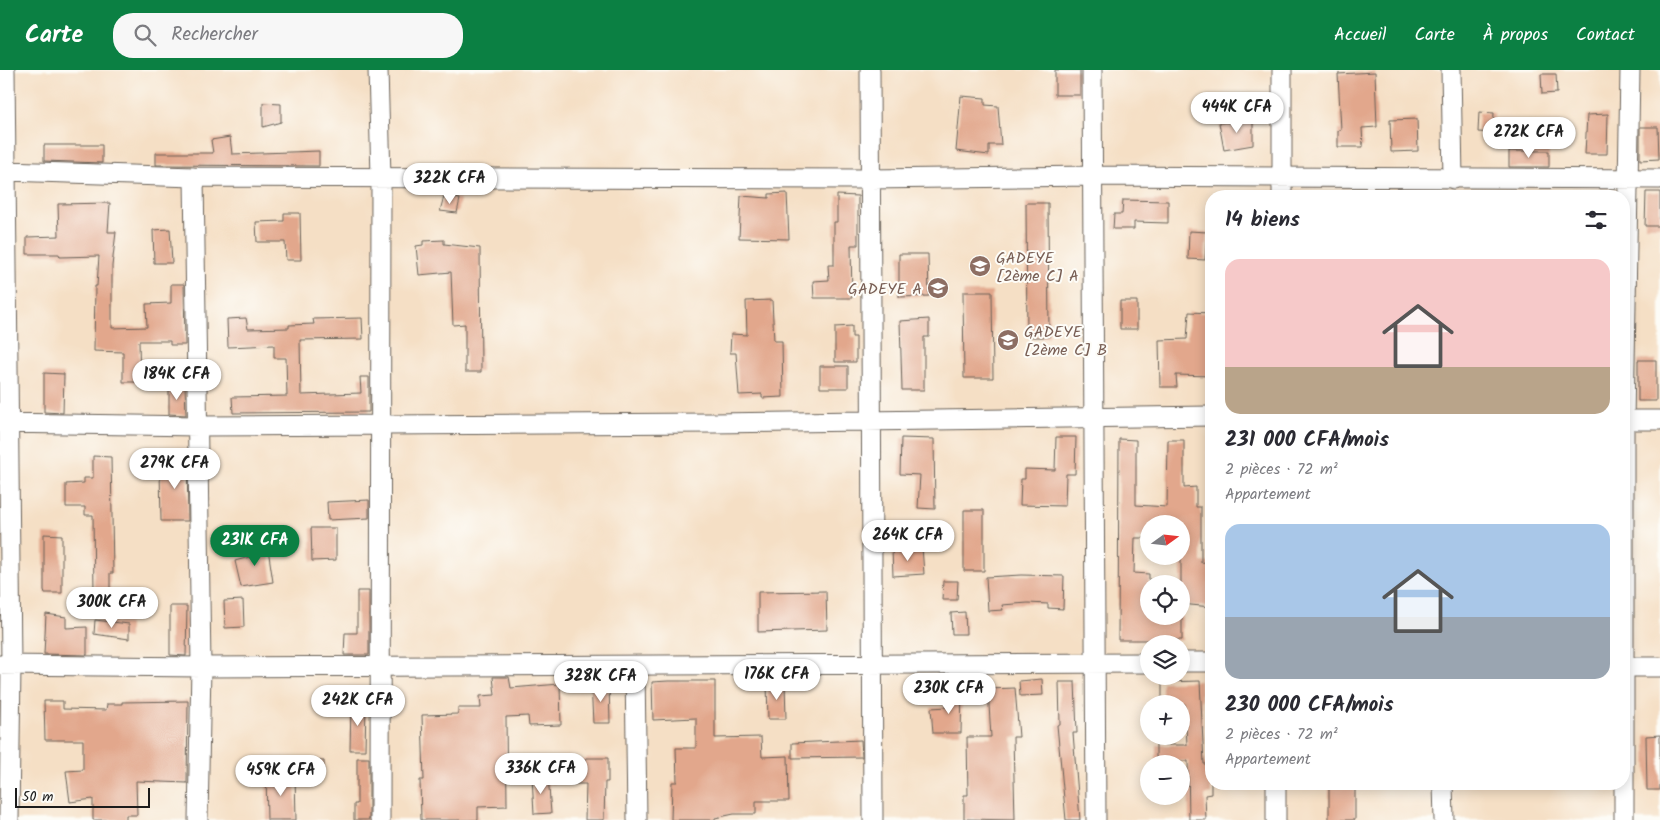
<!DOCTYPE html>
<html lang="fr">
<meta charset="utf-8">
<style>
body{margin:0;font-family:Kalam,sans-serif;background:#f7f7f7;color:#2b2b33;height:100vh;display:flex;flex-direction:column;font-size:19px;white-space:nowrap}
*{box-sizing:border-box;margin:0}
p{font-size:16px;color:#7c7c81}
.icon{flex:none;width:28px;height:28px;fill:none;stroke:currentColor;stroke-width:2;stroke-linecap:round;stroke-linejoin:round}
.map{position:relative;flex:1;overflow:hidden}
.details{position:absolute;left:1205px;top:120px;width:425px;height:600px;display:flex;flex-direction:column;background:#fff;border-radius:20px;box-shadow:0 2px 12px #0003}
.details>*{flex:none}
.needle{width:32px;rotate:75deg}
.controls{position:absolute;left:1140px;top:445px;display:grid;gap:10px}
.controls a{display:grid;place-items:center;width:50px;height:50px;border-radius:50%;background:#fff;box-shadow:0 2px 12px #0003;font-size:25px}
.scale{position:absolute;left:15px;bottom:12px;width:135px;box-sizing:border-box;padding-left:5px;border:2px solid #1c1c1c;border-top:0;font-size:14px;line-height:18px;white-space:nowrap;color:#1c1c1c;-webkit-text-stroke:4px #fdfcf7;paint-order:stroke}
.price{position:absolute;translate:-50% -42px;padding:0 11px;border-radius:18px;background:#fff;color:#222;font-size:16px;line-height:32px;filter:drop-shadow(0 1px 2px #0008)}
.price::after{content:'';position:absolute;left:50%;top:30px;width:15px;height:11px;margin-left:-8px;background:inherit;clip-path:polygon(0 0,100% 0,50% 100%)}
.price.current{background:#0b8043;color:#fff}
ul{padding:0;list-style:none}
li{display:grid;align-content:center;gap:10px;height:265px;padding:0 20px}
li span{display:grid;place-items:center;height:155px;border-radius:15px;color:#555}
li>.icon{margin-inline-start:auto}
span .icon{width:90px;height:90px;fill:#fffc;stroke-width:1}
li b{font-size:21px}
h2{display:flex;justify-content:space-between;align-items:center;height:60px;padding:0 20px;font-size:21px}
header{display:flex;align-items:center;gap:30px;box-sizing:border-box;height:70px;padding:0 25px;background:#0b8043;color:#fff}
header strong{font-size:24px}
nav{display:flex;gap:28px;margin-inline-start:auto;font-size:18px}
.search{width:350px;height:45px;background:#f7f7f7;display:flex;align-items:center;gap:12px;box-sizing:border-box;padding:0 18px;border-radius:20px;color:#7c7c81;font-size:19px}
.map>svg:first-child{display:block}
.building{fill:#e2a78c}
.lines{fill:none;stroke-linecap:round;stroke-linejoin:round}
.street-casing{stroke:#686057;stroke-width:21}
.street{stroke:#fff;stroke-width:19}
.labels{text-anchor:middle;stroke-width:4;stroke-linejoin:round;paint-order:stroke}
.education-label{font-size:16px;fill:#785e54;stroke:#fdfcf7;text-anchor:start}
</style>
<header>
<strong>Carte</strong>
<div class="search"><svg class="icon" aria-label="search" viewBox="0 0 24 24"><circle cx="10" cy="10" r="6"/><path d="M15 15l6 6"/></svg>Rechercher</div>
<nav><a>Accueil</a><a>Carte</a><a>À propos</a><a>Contact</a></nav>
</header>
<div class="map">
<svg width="1660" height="750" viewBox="0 0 1660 750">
<rect width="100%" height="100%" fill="#fdfcf7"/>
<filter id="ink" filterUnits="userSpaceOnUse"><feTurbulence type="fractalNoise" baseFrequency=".02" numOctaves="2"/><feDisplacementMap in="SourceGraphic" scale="10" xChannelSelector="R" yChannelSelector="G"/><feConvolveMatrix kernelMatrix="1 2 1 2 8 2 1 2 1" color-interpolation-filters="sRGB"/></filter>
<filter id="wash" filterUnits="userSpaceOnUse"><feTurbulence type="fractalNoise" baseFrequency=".0096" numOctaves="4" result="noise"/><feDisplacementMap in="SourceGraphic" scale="20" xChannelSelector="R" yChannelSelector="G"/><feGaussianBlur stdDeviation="1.12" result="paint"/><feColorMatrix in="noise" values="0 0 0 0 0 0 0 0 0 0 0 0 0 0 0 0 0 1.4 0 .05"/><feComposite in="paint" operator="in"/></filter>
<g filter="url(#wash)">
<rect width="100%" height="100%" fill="#f5dfc5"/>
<g id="blocks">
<path class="building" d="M 1055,0 L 1080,0 L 1080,25 L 1055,25 Z
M 1375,2 L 1377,57 L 1362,58 L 1363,77 L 1338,77 L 1338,60 L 1341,60 L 1338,4 Z
M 1541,4 L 1556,4 L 1557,23 L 1542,24 Z
M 961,26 L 985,28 L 985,35 L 998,36 L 1001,75 L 989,75 L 989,85 L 956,81 Z
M 263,33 L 281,34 L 281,52 L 263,57 Z
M 1479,42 L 1494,43 L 1493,63 L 1478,62 Z
M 1608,44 L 1607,84 L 1585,84 L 1587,45 Z
M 1417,49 L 1418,81 L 1391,82 L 1390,50 Z
M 1253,50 L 1253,75 L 1224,80 L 1219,53 Z
M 1640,57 L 1658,57 L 1659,89 L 1640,90 Z
M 230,67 L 232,84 L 319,81 L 319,96 L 156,95 L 156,83 L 213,83 L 211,70 Z
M 44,75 L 102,75 L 102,93 L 44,91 Z
M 1509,81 L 1549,81 L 1549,97 L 1509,97 Z
M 1646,122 L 1660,122 L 1660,156 L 1645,156 Z
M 787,123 L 789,169 L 739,168 L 741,126 L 769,128 L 769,124 Z
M 837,125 L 858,126 L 858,175 L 851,175 L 852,228 L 814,228 L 813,211 L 829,210 L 828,195 L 834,195 L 834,152 L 837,152 Z
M 444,126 L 460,129 L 457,143 L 440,141 Z
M 1123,130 L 1168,131 L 1168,153 L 1134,152 L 1134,159 L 1113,159 L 1114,144 L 1122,144 Z
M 110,133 L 108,162 L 116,162 L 112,196 L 112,258 L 147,257 L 146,234 L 171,233 L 171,214 L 184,214 L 185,275 L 170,275 L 170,271 L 139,271 L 140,312 L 123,312 L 123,282 L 94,281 L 95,216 L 97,216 L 99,186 L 60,187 L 59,184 L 27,184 L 27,167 L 59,166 L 58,134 Z
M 1026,133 L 1048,133 L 1049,267 L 1027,267 Z
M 284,143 L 300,143 L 301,190 L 286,190 L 285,172 L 257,172 L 256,152 L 284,151 Z
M 170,159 L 172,193 L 154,193 L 153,160 Z
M 1189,161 L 1207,162 L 1205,190 L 1188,189 Z
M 444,170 L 444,174 L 480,178 L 481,302 L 465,302 L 465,254 L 453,255 L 451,202 L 419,205 L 416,176 L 423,175 L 423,171 Z
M 899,184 L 928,184 L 929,226 L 899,227 Z
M 963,222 L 992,222 L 993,308 L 964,308 Z
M 772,230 L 774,271 L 782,271 L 783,327 L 762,328 L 762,324 L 739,325 L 736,283 L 730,283 L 731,264 L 747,265 L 746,231 Z
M 1120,231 L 1137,231 L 1137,259 L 1120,259 Z
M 1189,242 L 1211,243 L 1211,306 L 1176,305 L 1177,317 L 1160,317 L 1159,270 L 1187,269 Z
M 246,248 L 248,259 L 289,258 L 289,255 L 314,254 L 313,249 L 362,248 L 363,269 L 300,270 L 301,325 L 361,323 L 360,307 L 369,307 L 369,342 L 233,343 L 232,327 L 287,326 L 286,288 L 274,288 L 274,275 L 228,277 L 227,249 Z
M 929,249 L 929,267 L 924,267 L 924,320 L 902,320 L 900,251 Z
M 852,256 L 852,267 L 856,267 L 856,292 L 835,292 L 835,257 Z
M 1638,290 L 1656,290 L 1656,331 L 1638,331 Z
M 820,296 L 848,296 L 848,318 L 820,318 Z
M 44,303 L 64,304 L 63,343 L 44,342 Z
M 169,317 L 185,317 L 186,345 L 169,344 Z
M 1056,367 L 1076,367 L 1075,404 L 1066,404 L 1065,436 L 1020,435 L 1021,409 L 1025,409 L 1025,399 L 1055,400 Z
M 901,368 L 934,369 L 935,439 L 918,438 L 920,405 L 900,404 Z
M 1119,369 L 1136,370 L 1136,435 L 1167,437 L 1168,370 L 1184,370 L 1184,418 L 1196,417 L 1196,437 L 1201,437 L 1201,492 L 1211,493 L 1211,537 L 1181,534 L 1181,454 L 1149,454 L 1149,468 L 1135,468 L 1134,503 L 1149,504 L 1149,546 L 1182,546 L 1182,570 L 1118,570 Z
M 171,384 L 187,384 L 188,451 L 161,451 L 160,400 L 171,399 Z
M 93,386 L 111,387 L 113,503 L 110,503 L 110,523 L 94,523 L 93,445 L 85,445 L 85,437 L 66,437 L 66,414 L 84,413 L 84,408 L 93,408 Z
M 369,430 L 369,448 L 328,450 L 327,432 Z
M 964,440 L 984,440 L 984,501 L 964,501 Z
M 311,458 L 336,458 L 336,490 L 312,491 Z
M 44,464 L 62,465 L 62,523 L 45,523 L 44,520 Z
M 267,472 L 273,512 L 241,517 L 235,491 L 253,486 L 251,474 Z
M 922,477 L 924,504 L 893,506 L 892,479 Z
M 1021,505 L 1064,506 L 1063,539 L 1048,538 L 1048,534 L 1028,533 L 1002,535 L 1003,540 L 988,541 L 986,507 Z
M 943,511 L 958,511 L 957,530 L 942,530 Z
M 357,521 L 369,521 L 369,585 L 344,585 L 345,563 L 357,563 Z
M 826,521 L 827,560 L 758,562 L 758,522 Z
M 243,530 L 244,557 L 225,558 L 224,531 Z
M 170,536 L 187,536 L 186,586 L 170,585 Z
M 965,542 L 966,564 L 952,564 L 951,543 Z
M 46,544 L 66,547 L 66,558 L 87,557 L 87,585 L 44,584 Z
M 95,550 L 129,554 L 129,569 L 94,564 Z
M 493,607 L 509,607 L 511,618 L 560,614 L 561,655 L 529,656 L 528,646 L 506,647 L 507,736 L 478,737 L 478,750 L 421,750 L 420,710 L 424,710 L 422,645 L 458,644 L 458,638 L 481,638 L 480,626 L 495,625 Z
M 1042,609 L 1043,625 L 1020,626 L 1019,611 Z
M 668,611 L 715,611 L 715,668 L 761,667 L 762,687 L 788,686 L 789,731 L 756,731 L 756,744 L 734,744 L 715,748 L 715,750 L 671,750 L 672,712 L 677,712 L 676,678 L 696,678 L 696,648 L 653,650 L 652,612 Z
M 1200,611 L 1204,694 L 1211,694 L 1211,724 L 1205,725 L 1206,750 L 1189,750 L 1188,691 L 1156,691 L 1156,675 L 1187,675 L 1185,634 L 1162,634 L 1162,612 Z
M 1059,612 L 1075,612 L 1077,663 L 1073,663 L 1080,750 L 1066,750 L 1057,655 L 1060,654 Z
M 591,613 L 609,613 L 610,653 L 593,653 Z
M 785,613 L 786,649 L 768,649 L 767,614 Z
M 1015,618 L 1019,667 L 1013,667 L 1015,750 L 964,749 L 964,725 L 968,725 L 967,667 L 991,667 L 988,619 Z
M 962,619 L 961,663 L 933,663 L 931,638 L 948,637 L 947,621 Z
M 44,631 L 63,631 L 63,639 L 106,640 L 107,634 L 122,634 L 122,632 L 188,631 L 187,713 L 136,711 L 137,745 L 126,745 L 126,750 L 93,750 L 93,729 L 70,732 L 66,701 L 83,700 L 83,670 L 45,670 Z
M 351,634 L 366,634 L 365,680 L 350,680 Z
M 1660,665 L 1660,720 L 1647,720 L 1646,666 Z
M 861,670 L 862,687 L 792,688 L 792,673 Z
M 357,688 L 369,688 L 369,750 L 354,750 L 354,734 L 357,734 Z
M 586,688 L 608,688 L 608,712 L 605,712 L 604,750 L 585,750 L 586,714 L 550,714 L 550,690 L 586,690 Z
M 281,690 L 324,691 L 324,698 L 322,705 L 280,699 Z
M 266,703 L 295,705 L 296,750 L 267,750 Z
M 548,705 L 551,743 L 534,744 L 532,706 Z
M 1329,714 L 1355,714 L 1355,750 L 1329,750 Z"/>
</g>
</g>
<g filter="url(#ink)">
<use href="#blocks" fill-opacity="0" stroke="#686057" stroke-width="1"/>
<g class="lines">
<g class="street-casing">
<path id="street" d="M 5,0 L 11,595 L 9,750
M 378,0 L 381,107 L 380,750
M 870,0 L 873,750
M 1092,0 L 1096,750
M 1451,0 L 1453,109
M 5,101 L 194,107 L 870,109 L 1093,106 L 1660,109
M 194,107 L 201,597 L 198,750
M 1282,126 L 1282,0
M 1624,350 L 1660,350
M 0,353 L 198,356 L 713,353 L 1211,346
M 1181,592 L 1211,592
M 0,595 L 201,597 L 1149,593
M 635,596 L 637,750
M 1624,597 L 1660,597
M 1276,714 L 1276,750
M 1443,714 L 1444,750
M 1624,750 L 1624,350 L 1630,0"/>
</g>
<use href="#street" class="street"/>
</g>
</g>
<defs>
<g id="school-disc" transform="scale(1.125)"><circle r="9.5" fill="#8d6e63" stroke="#fdfcf7"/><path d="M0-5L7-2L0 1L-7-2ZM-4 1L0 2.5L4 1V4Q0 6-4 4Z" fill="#fff"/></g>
</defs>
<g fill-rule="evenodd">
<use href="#school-disc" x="980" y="196"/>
<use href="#school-disc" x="938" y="218"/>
<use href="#school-disc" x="1008" y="270"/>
</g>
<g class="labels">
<g class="education-label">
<text x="996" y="193">GADEYE<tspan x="996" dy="18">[2ème C] A</tspan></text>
<text x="922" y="224" text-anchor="end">GADEYE A</text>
<text x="1024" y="267">GADEYE<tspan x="1024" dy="18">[2ème C] B</tspan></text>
</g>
</g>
</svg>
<div class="controls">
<a><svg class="needle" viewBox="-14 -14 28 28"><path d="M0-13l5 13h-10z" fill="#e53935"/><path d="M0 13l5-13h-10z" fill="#7c7c81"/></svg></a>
<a><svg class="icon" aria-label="locate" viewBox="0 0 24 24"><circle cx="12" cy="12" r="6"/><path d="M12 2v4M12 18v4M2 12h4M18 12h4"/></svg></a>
<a><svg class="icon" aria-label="layers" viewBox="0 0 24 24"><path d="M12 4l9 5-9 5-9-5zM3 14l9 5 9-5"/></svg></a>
<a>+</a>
<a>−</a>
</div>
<div class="scale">50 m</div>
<b class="price" style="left:1237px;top:64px">444K CFA</b>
<b class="price" style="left:1529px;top:89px">272K CFA</b>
<b class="price" style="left:450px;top:135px">322K CFA</b>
<b class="price" style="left:177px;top:331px">184K CFA</b>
<b class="price" style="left:175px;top:420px">279K CFA</b>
<b class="price" style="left:908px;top:492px">264K CFA</b>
<b class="price current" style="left:255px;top:497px">231K CFA</b>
<b class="price" style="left:112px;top:559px">300K CFA</b>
<b class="price" style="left:777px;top:631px">176K CFA</b>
<b class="price" style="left:601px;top:633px">328K CFA</b>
<b class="price" style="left:949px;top:645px">230K CFA</b>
<b class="price" style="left:358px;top:657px">242K CFA</b>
<b class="price" style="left:541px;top:725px">336K CFA</b>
<b class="price" style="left:281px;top:727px">459K CFA</b>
<section class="details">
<h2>14 biens<svg class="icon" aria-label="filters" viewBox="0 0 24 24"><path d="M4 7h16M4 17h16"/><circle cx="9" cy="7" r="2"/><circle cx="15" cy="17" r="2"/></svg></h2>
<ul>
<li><span style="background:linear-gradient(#f6c9c9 70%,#b9a48a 0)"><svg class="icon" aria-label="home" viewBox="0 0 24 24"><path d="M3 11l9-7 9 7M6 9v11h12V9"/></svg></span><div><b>231 000 CFA/mois</b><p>2 pièces · 72 m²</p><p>Appartement</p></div></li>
<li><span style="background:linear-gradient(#a9c7e8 60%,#9aa5b1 0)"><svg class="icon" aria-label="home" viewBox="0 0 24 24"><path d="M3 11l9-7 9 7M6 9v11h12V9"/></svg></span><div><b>230 000 CFA/mois</b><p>2 pièces · 72 m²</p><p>Appartement</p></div></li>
</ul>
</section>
</div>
